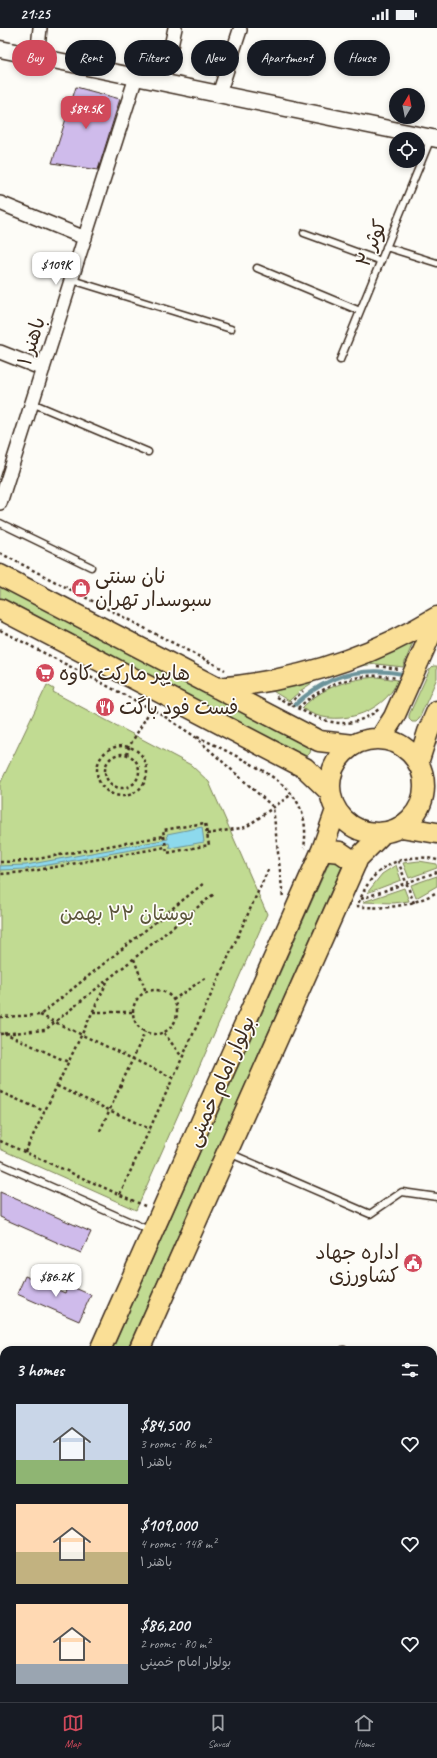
<!DOCTYPE html>
<meta charset="utf-8">
<style>
body{margin:0;font-family:Caveat,"Playpen Sans Arabic",sans-serif;background:#20242c;color:#f1f3f6;height:100vh;display:flex;flex-direction:column;font-size:15px;white-space:nowrap}
*{box-sizing:border-box;margin:0}
p{font-size:13px;color:#9ea1a6}
.icon{flex:none;width:22px;height:22px;fill:none;stroke:currentColor;stroke-width:2;stroke-linecap:round;stroke-linejoin:round}
.map{position:relative;flex:1;overflow:hidden}
.panel{position:absolute;left:0px;top:1318px;width:437px;height:356px;display:flex;flex-direction:column;background:#171b24;border-radius:12px 12px 0 0;box-shadow:0 2px 6px #0003}
.panel>*{flex:none}
.guide{position:absolute;left:12px;top:12px;width:413px;height:36px;display:flex;gap:8px}
.needle{width:26px;rotate:10deg}
.buttons{position:absolute;left:389px;top:60px;display:grid;gap:8px}
.buttons a{display:grid;place-items:center;width:36px;height:36px;border-radius:50%;background:#171b24;box-shadow:0 2px 6px #0003;font-size:20px}
.price{position:absolute;translate:-50% -34px;padding:0 9px;border-radius:8px;background:#fff;color:#222;font-size:13px;line-height:26px;filter:drop-shadow(0 1px 2px #0008)}
.price::after{content:'';position:absolute;left:50%;top:24px;width:12px;height:9px;margin-left:-6px;background:inherit;clip-path:polygon(0 0,100% 0,50% 100%)}
.price.active{background:#d1495b;color:#fff}
ul{padding:0;list-style:none}
li{display:flex;align-items:center;gap:12px;height:100px;padding:0 16px}
li span{display:grid;place-items:center;flex:none;width:112px;height:80px;border-radius:0px;color:#555}
li>.icon{margin-inline-start:auto}
span .icon{width:48px;height:48px;fill:#fffc;stroke-width:1}
li b{font-size:17px}
h2{display:flex;justify-content:space-between;align-items:center;height:48px;padding:0 16px;font-size:17px}
.tag{padding:0 14px;border-radius:18px;background:#171b24;box-shadow:0 2px 6px #0003;font-size:14px;line-height:36px}
.tag.active{background:#d1495b;color:#fff}
.status{display:flex;justify-content:space-between;align-items:center;height:28px;padding:0 20px;background:#171b24;direction:ltr}
.status svg{height:11px;fill:currentColor}
.dock{display:flex;justify-content:space-around;align-items:center;height:56px;border-top:1px solid #363941;background:#171b24;font-size:11px;color:#9ea1a6}
.dock a{display:grid;justify-items:center;gap:2px}
.dock .active{color:#d1495b}
.map>svg:first-child{display:block}
.green{fill:#c1db92;stroke:#7e8258}
.water{fill:#8dd9ed;stroke:#6c939a}
.lines{fill:none;stroke-linecap:round;stroke-linejoin:round}
.stream{stroke:#6c939a;stroke-width:4}
.building{fill:#cfbbeb;stroke:#3b2a1e}
.service-casing{stroke:#3b2a1e;stroke-width:9}
.minor-casing{stroke:#3b2a1e;stroke-width:16}
.tertiary-casing{stroke:#3b2a1e;stroke-width:19}
.primary-casing{stroke:#3b2a1e;stroke-width:23}
.path{stroke:#3b2a1e;stroke-width:2.5;stroke-dasharray:3 3;stroke-linecap:butt}
.service{stroke:#fdfcf7;stroke-width:6}
.minor{stroke:#fdfcf7;stroke-width:13}
.tertiary{stroke:#fdfcf7;stroke-width:16}
.primary{stroke:#fadf96;stroke-width:20}
.labels{text-anchor:middle;stroke-width:3.5;stroke-linejoin:round;paint-order:stroke}
.street-label{font-size:20px;fill:#3b2a1e;stroke:#fdfcf7}
.poi-label{font-size:20px;fill:#3b2a1e;stroke:#fdfcf7;text-anchor:start}
.park-label{font-size:20px;fill:#5c563b;stroke:#fdfcf7}
</style>
<div class="status"><b>21:25</b><svg viewBox="0 0 49 12"><path d="M0 12V9h3v3zM5 12V6h3v6zM10 12V3h3v9zM15 12V0h3v12zM26 1h20v11H26zM47 4h2v5h-2z"/></svg></div>
<div class="map">
<svg width="437" height="1674" viewBox="0 0 437 1674">
<rect width="100%" height="100%" fill="#fdfcf7"/>
<filter id="ink" filterUnits="userSpaceOnUse"><feTurbulence type="fractalNoise" baseFrequency=".025" numOctaves="2"/><feDisplacementMap in="SourceGraphic" scale="8" xChannelSelector="R" yChannelSelector="G"/><feConvolveMatrix kernelMatrix="1 2 1 2 8 2 1 2 1" color-interpolation-filters="sRGB"/></filter>
<g filter="url(#ink)">
<path class="green" d="M 0,555 L 311,720 L 310,725 L 306,729 L 0,572 Z
M 414,612 L 403,639 L 377,636 L 359,638 Z
M 433,638 L 437,638 L 437,650 L 419,691 L 416,694 L 412,694 L 409,691 L 409,687 L 430,641 Z
M 377,649 L 398,652 C 384,687 332,702 302,680 C 322,659 349,651 377,649 Z
M 318,651 L 300,663 L 289,673 L 271,662 Z
M 47,657 L 54,661 L 53,664 L 191,737 L 209,754 L 267,886 L 136,1182 L 0,1121 L 0,756 Z
M 332,828 L 344,834 L 127,1322 L 112,1322 Z
M 419,833 L 437,836 L 437,840 L 409,850 L 403,835 Z
M 396,837 L 401,852 L 367,865 L 382,846 Z
M 437,848 L 437,858 L 416,870 L 411,857 Z
M 404,860 L 409,873 L 394,875 L 363,874 Z
M 4,1565 L 4,1598 L 0,1607 L 0,1574 Z"/>
<path class="water" d="M 202,799 L 204,814 L 170,820 L 169,815 L 26,841 L 0,842 L 0,838 L 26,837 L 168,811 L 167,806 Z"/>
<g class="lines">
<path class="stream" d="M 295,677 C 325,648 362,638 403,646"/>
</g>
<path class="building" d="M 76,59 L 120,71 L 98,142 L 52,135 Z
M 0,1164 L 91,1204 L 81,1225 L 0,1189 Z
M 25,1248 L 65,1265 L 68,1257 L 91,1267 L 79,1293 L 17,1266 Z"/>
<g class="lines">
<g class="service-casing">
<path id="service" d="M 304,205 L 381,233
M 386,219 L 437,235
M 257,240 L 360,283
M 72,252 L 231,301
M 340,332 L 431,110
M 32,375 L 148,424
M 0,495 L 91,539
M 229,1125 L 370,1186 L 402,1164 L 437,1169
M 0,1136 L 151,1203
M 343,1322 L 344,1322
M 433,1360 L 437,1362
M 137,1674 L 138,1670"/>
</g>
<g class="minor-casing">
<path id="minor" d="M 37,29 L 40,0
M 163,55 L 175,0
M 219,66 L 240,2
M 0,175 L 85,210
M 0,324 L 43,341
M 0,475 L 136,49
M 433,1458 L 437,1460
M 433,1645 L 437,1648
M 285,1670 L 294,1674"/>
</g>
<g class="tertiary-casing">
<path id="tertiary" d="M 0,21 L 437,111
M 433,1623 L 437,1616
M 407,1674 L 409,1670"/>
</g>
<g class="primary-casing">
<path id="primary" d="M 0,547 L 319,713 L 354,717
M 0,581 L 305,740 L 330,764
M 217,660 C 296,653 369,630 437,589
M330 758a47 47 0 1 1 94 0a47 47 0 1 1-94 0Z
M 380,711 L 394,689 L 437,592
M 418,735 L 428,704 L 437,683
M 401,799 L 437,805
M 322,822 L 340,824 L 356,835
M 100,1322 L 322,822 L 336,782
M 139,1322 L 358,830 L 383,805
M 0,1546 L 4,1537
M 0,1635 L 4,1626"/>
</g>
<path class="path" d="M 0,525 L 225,642
M 0,602 L 161,686 L 194,708 L 273,779 L 283,870
M 377,638 L 399,641
M 276,669 C 311,686 341,711 379,681
M 289,676 L 303,663
M 298,680 C 324,656 360,642 396,650
M 197,709 C 214,716 230,725 246,733 C 284,754 311,772 304,820
M97 743a25 25 0 1 1 50 0a25 25 0 1 1-50 0Z
M105 743a17 17 0 1 1 34 0a17 17 0 1 1-34 0Z
M 127,727 L 129,719 L 151,681
M 207,806 L 246,799 L 292,766
M 164,808 L 166,819
M 437,832 C 413,825 385,833 370,853 C 364,861 361,870 357,878 C 385,882 412,878 437,864
M 398,833 L 414,875
M 0,834 L 26,833 L 164,808 L 163,802 L 205,795 L 209,817 L 167,825 L 166,819 L 27,844 L 0,846
M 361,871 L 437,844
M 134,931 L 146,964
M133 984a22 22 0 1 1 44 0a22 22 0 1 1-44 0Z
M 173,972 L 205,950
M 93,984 L 133,984
M 40,987 L 173,1050
M 0,989 L 40,987 L 204,855
M 4,1005 L 68,1034
M 164,1005 L 182,1029
M 0,1006 L 45,1002 L 214,866
M 57,1058 L 150,1101
M 0,1064 L 44,1083
M 100,1103 L 145,1004
M 0,1113 L 145,1178
M 25,1124 L 107,954
M 120,1166 L 268,842"/>
<use href="#service" class="service"/>
<use href="#minor" class="minor"/>
<use href="#tertiary" class="tertiary"/>
<use href="#primary" class="primary"/>
</g>
</g>
<defs>
<g id="shop-disc" transform="scale(1)"><circle r="9.5" fill="#d1495b" stroke="#fdfcf7"/><path d="M-5-2.5h2.3a2.7 3.5 0 0 1 5.4 0H5L5.5 6h-11ZM-1.5-2.5h3a1.5 2.3 0 0 0-3 0Z" fill="#fff"/></g>
<g id="supermarket-disc" transform="scale(1)"><circle r="9.5" fill="#d1495b" stroke="#fdfcf7"/><path d="M-6-5.5h2.5l.6 2H6L4.5 2H-2.5L-4.4-4H-6ZM-1.5 3.2a1.3 1.3 0 1 0 .1 0ZM3 3.2a1.3 1.3 0 1 0 .1 0Z" fill="#fff"/></g>
<g id="restaurant-disc" transform="scale(1)"><circle r="9.5" fill="#d1495b" stroke="#fdfcf7"/><path d="M-5-6h1v4h1v-4h1v4h1v-4h1v5L-1.5 .5V6h-2V.5L-5-1ZM5-6V6H3V1.5H1.5Q1.5-4 5-6Z" fill="#fff"/></g>
<g id="civic-disc" transform="scale(1)"><circle r="9.5" fill="#d1495b" stroke="#fdfcf7"/><path d="M-.6-6.5H3V-4.5H.6V-3L4-1V1h2V6H-6V1h2V-1L-.6-3ZM-1.2 2.5V6h2.4V2.5Z" fill="#fff"/></g>
</defs>
<g fill-rule="evenodd">
<use href="#shop-disc" x="81" y="560"/>
<use href="#supermarket-disc" x="45" y="645"/>
<use href="#restaurant-disc" x="105" y="679"/>
<use href="#civic-disc" x="413" y="1235"/>
</g>
<g class="labels">
<g class="street-label">
<text transform="translate(371 215) rotate(-67)" y="7">کوثر ۲</text>
<text transform="translate(31 313) rotate(-72)" y="7">باهنر ۱</text>
<text transform="translate(220 1053) rotate(-66)" y="7">بولوار امام خمینی</text>
</g>
<g class="poi-label">
<text x="95" y="555">نان سنتی<tspan x="95" dy="23">سبوسدار تهران</tspan></text>
<text x="59" y="652">هایپر مارکت کاوه</text>
<text x="119" y="686">فست فود باگت</text>
<text x="399" y="1231" text-anchor="end">اداره جهاد<tspan x="399" dy="23">کشاورزی</tspan></text>
</g>
<g class="park-label">
<text x="127" y="892">بوستان ۲۲ بهمن</text>
</g>
</g>
</svg>
<div class="buttons">
<a><svg class="needle" viewBox="-14 -14 28 28"><path d="M0-13l5 13h-10z" fill="#e53935"/><path d="M0 13l5-13h-10z" fill="#9ea1a6"/></svg></a>
<a><svg class="icon" aria-label="locate" viewBox="0 0 24 24"><circle cx="12" cy="12" r="6"/><path d="M12 2v4M12 18v4M2 12h4M18 12h4"/></svg></a>
</div>
<b class="price active" style="left:86px;top:102px">$84.5K</b>
<b class="price" style="left:56px;top:258px">$109K</b>
<b class="price" style="left:56px;top:1270px">$86.2K</b>
<div class="guide">
<a class="tag active">Buy</a>
<a class="tag">Rent</a>
<a class="tag">Filters</a>
<a class="tag">New</a>
<a class="tag">Apartment</a>
<a class="tag">House</a>
</div>
<section class="panel">
<h2>3 homes<svg class="icon" aria-label="filters" viewBox="0 0 24 24"><path d="M4 7h16M4 17h16"/><circle cx="9" cy="7" r="2"/><circle cx="15" cy="17" r="2"/></svg></h2>
<ul>
<li><span style="background:linear-gradient(#c9d6e8 70%,#8fb573 0)"><svg class="icon" aria-label="home" viewBox="0 0 24 24"><path d="M3 11l9-7 9 7M6 9v11h12V9"/></svg></span><div><b>$84,500</b><p>3 rooms · 86 m²</p><p>باهنر ۱</p></div><svg class="icon" aria-label="heart" viewBox="0 0 24 24"><path d="M12 20l-8-8c-3-5 5-10 8-4 3-6 11-1 8 4z"/></svg></li>
<li><span style="background:linear-gradient(#ffd9b3 60%,#c2b280 0)"><svg class="icon" aria-label="home" viewBox="0 0 24 24"><path d="M3 11l9-7 9 7M6 9v11h12V9"/></svg></span><div><b>$109,000</b><p>4 rooms · 148 m²</p><p>باهنر ۱</p></div><svg class="icon" aria-label="heart" viewBox="0 0 24 24"><path d="M12 20l-8-8c-3-5 5-10 8-4 3-6 11-1 8 4z"/></svg></li>
<li><span style="background:linear-gradient(#ffd9b3 75%,#9aa5b1 0)"><svg class="icon" aria-label="home" viewBox="0 0 24 24"><path d="M3 11l9-7 9 7M6 9v11h12V9"/></svg></span><div><b>$86,200</b><p>2 rooms · 80 m²</p><p>بولوار امام خمینی</p></div><svg class="icon" aria-label="heart" viewBox="0 0 24 24"><path d="M12 20l-8-8c-3-5 5-10 8-4 3-6 11-1 8 4z"/></svg></li>
</ul>
</section>
</div>
<nav class="dock">
<a class="active"><svg class="icon" aria-label="map" viewBox="0 0 24 24"><path d="M3 6l6-2 6 2 6-2v14l-6 2-6-2-6 2zM9 4v14M15 6v14"/></svg>Map</a>
<a><svg class="icon" aria-label="saved" viewBox="0 0 24 24"><path d="M7 4h10v16l-5-4-5 4z"/></svg>Saved</a>
<a><svg class="icon" aria-label="home" viewBox="0 0 24 24"><path d="M3 11l9-7 9 7M6 9v11h12V9"/></svg>Home</a>
</nav>
